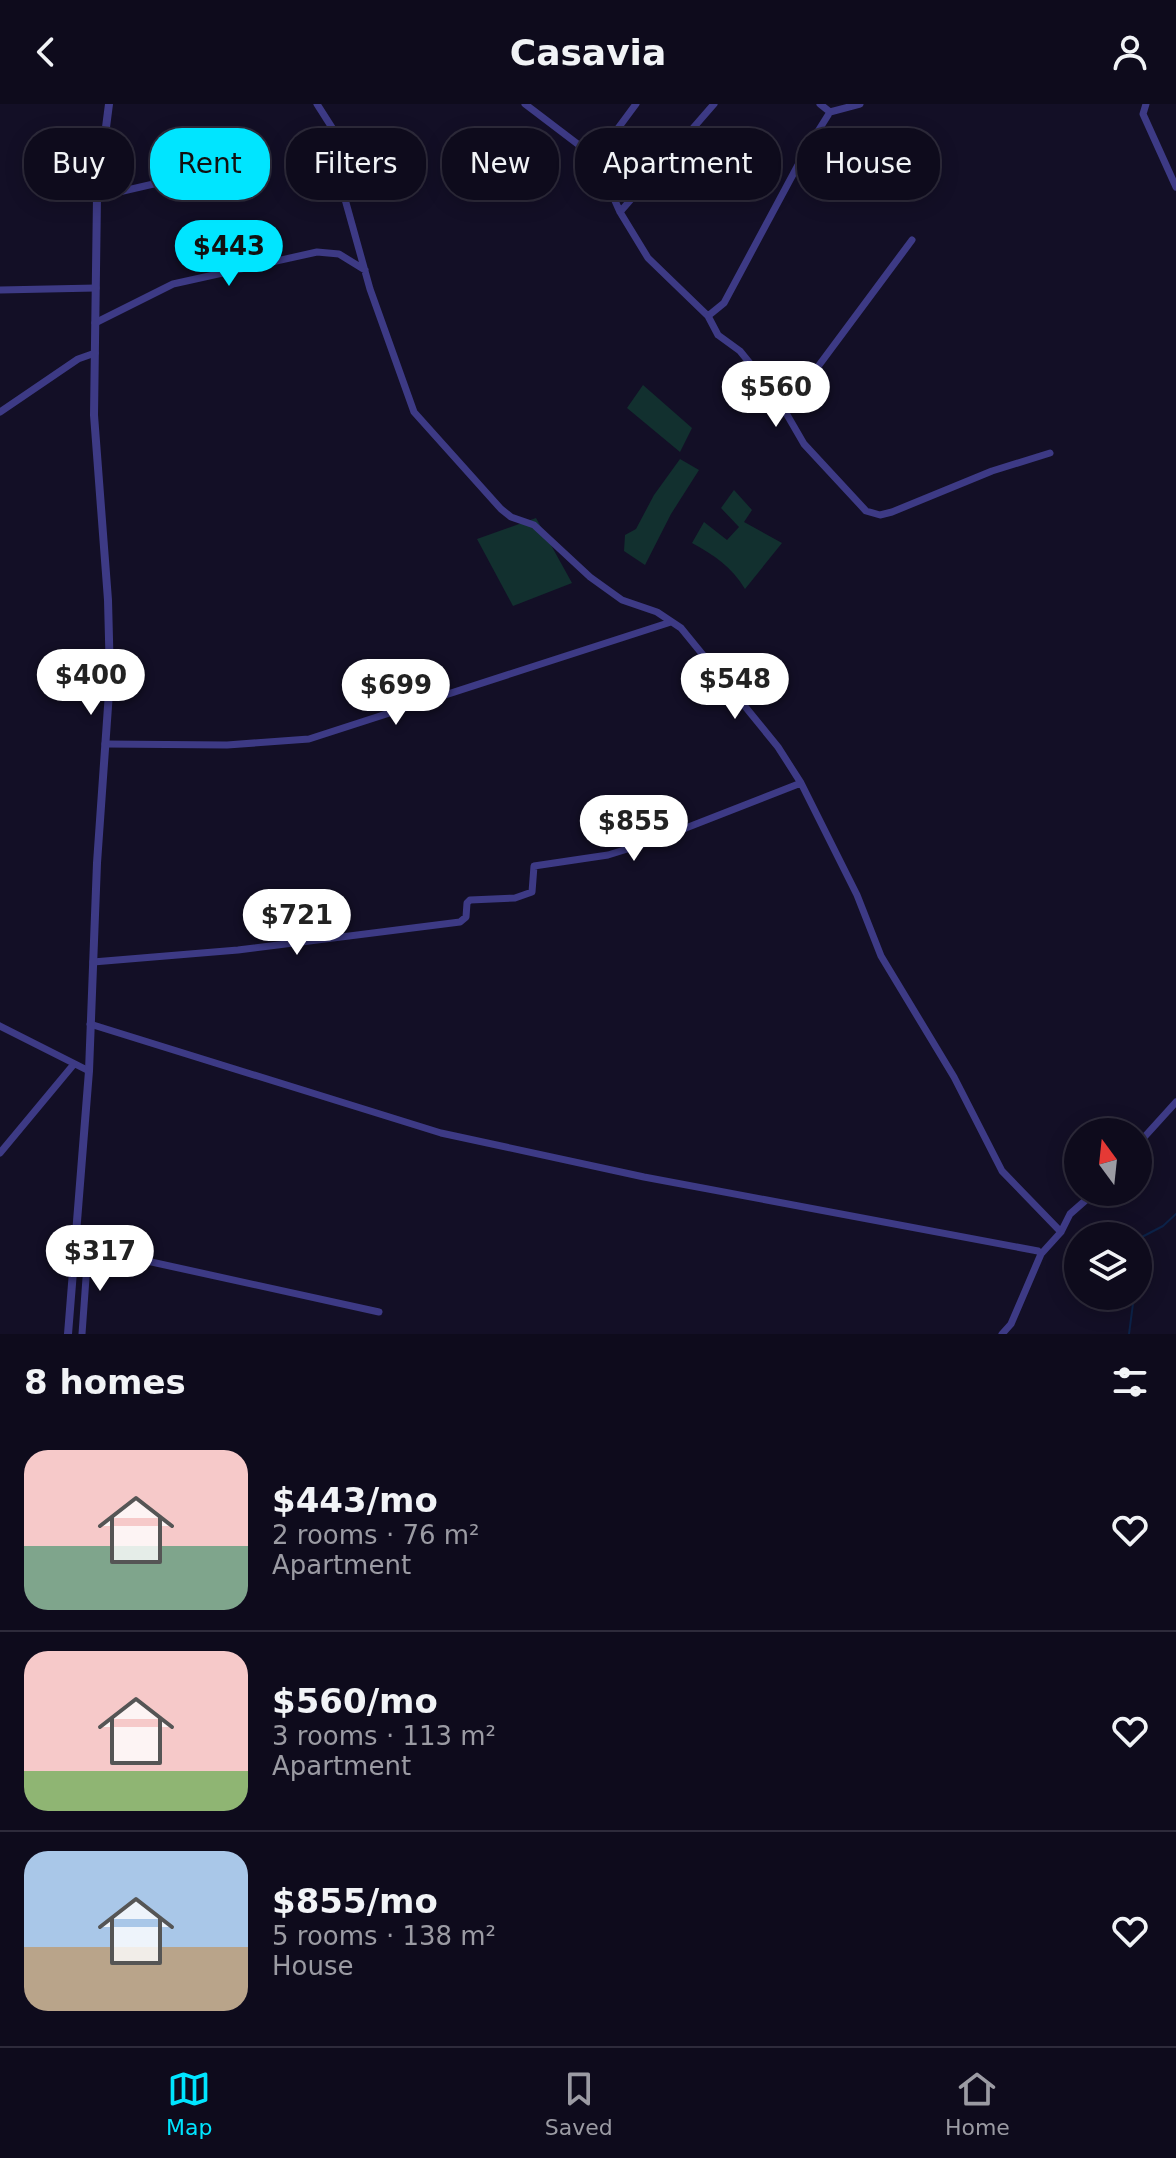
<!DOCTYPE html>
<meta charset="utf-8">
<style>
body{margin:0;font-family:"DejaVu Sans",sans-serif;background:#171425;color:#f1f3f6;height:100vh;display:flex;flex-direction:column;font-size:30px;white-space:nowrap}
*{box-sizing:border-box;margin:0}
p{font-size:26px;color:#9b9ba3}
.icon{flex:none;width:44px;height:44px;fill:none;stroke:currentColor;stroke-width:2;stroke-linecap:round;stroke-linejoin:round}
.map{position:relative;height:1230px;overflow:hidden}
.details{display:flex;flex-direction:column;background:#0e0b1c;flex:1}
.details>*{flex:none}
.banner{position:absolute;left:24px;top:24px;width:1128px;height:72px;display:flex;gap:16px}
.needle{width:52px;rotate:345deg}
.tools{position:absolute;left:1064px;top:1014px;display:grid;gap:16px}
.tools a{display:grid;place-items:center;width:88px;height:88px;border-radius:50%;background:#0e0b1c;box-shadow:0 4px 20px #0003,0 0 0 2px #2e2b3b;font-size:40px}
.price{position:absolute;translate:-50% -68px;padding:0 18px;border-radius:28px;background:#fff;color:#222;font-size:26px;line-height:52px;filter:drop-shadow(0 2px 4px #0008)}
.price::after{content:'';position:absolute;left:50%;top:48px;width:24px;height:18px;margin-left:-12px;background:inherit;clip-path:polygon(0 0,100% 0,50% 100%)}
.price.current{background:#00e5ff;color:#111}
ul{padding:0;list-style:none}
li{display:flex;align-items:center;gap:24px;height:200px;padding:0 24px}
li+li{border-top:2px solid #2e2b3b}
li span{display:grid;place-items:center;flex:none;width:224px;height:160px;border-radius:24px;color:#555}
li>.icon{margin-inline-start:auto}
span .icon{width:96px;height:96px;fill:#fffc;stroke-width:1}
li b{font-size:34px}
h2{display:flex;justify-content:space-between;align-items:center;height:96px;padding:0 24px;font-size:34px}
.chip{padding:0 28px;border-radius:32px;background:#0e0b1c;box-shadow:0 4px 20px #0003,0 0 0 2px #2e2b3b;font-size:28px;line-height:72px}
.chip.current{background:#00e5ff;color:#111}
header{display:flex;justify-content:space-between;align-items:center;height:104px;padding:0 24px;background:#0e0b1c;font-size:36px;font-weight:700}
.menu{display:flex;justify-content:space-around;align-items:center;height:112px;border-top:2px solid #2e2b3b;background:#0e0b1c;font-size:22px;color:#9b9ba3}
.menu a{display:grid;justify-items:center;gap:4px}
.menu .current{color:#00e5ff}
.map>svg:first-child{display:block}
.green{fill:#12302f}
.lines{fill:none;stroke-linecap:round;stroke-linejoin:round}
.stream{stroke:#0c2248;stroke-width:2}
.minor{stroke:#3d3a85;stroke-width:7}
.tertiary{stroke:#3d3a85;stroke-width:8}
</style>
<header><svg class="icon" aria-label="back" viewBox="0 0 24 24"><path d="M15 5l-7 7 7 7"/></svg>Casavia<svg class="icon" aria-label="person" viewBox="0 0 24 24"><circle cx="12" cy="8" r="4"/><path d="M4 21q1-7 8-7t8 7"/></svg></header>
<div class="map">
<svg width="1176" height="1230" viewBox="0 0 1176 1230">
<rect width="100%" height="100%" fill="#130f26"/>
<path class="green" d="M 643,281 L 692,324 L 680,348 L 627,304 Z
M 680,355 L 699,366 L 671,410 L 645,461 L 624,447 L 625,431 L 636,425 L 654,391 Z
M 734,386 L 752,406 L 744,418 L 782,439 L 745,485 C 732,463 714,451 692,439 L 704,418 L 727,436 L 739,423 L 721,404 Z
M 536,414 L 572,479 L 513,502 L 477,435 Z"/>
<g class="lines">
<path class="stream" d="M 1138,1135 L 1163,1122 L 1176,1110
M 1129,1230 L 1134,1192"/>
<path class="minor" d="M 317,0 L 338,33 L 343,88 L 370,185 L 414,308 L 501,405 L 511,413 L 534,421 L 590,473 L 622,496 L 657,508 L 681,524 L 778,643 L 801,679 L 857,791 L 881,852 L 954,973 L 1002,1067 L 1061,1128
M 525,0 L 596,54 L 620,108 L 648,154 L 708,212 L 718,231 L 740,247 L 775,290 L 804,340 L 866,407 L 880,411 L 892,408 L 992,367 L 1050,349
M 820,0 L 830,8
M 1146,0 L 1143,10 L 1176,83
M 596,54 L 636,0
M 97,93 L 223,64
M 620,108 L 714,0
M 0,186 L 96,184
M 708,212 L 724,199 L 805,48 L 830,8 L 860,0
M 95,219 L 173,180 L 317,148 L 339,150 L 365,166
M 785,307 L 912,136
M 0,308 L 78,255 L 95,249
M 105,640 L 227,641 L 309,635 L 671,518
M 93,858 L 238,846 L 460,818 L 466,813 L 467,799 L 470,796 L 515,794 L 532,788 L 534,762 L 608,751 L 650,738 L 801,679
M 90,920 L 441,1029 L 644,1073 L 1038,1147 L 1041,1150
M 0,922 L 89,967
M 1138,1040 L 1176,998
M 0,1049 L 74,960
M 74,1141 L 379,1208
M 82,1230 L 88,1146
M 1002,1230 L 1011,1220 L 1041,1150 L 1061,1128 L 1070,1110 L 1095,1088"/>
<path class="tertiary" d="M 68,1230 L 89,967 L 97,759 L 110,574 L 108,496 L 94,311 L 97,93 L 109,0"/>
</g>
</svg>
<div class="tools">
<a><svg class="needle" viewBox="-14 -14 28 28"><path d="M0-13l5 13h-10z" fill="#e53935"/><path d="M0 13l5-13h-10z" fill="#9b9ba3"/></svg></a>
<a><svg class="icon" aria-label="layers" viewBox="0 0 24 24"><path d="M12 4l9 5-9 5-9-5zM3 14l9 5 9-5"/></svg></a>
</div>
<b class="price current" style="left:229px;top:184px">$443</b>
<b class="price" style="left:776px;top:325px">$560</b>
<b class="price" style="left:91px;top:613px">$400</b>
<b class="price" style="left:735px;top:617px">$548</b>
<b class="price" style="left:396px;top:623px">$699</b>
<b class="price" style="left:634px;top:759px">$855</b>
<b class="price" style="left:297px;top:853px">$721</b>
<b class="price" style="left:100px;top:1189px">$317</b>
<div class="banner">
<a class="chip">Buy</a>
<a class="chip current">Rent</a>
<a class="chip">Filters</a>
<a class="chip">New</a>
<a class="chip">Apartment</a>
<a class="chip">House</a>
</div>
</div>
<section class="details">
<h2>8 homes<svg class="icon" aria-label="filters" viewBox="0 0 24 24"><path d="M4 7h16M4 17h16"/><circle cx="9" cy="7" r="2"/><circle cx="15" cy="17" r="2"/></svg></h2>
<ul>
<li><span style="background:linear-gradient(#f6c9c9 60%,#7fa58c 0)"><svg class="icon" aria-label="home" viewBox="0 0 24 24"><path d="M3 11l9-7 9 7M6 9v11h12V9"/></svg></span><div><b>$443/mo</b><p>2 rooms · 76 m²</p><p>Apartment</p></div><svg class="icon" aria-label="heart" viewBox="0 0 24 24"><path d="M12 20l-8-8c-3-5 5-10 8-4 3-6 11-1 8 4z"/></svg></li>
<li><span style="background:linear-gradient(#f6c9c9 75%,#8fb573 0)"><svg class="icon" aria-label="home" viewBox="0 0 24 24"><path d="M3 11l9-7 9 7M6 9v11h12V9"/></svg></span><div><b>$560/mo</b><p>3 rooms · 113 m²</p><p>Apartment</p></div><svg class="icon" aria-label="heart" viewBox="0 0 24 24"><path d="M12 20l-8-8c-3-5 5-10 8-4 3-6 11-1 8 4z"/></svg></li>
<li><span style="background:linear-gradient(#a9c7e8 60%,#b9a48a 0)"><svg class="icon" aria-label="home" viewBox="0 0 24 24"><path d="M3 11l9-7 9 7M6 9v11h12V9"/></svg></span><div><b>$855/mo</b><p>5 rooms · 138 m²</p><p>House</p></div><svg class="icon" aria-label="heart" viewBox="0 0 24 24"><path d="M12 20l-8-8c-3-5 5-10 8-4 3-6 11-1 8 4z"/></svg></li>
</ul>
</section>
<nav class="menu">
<a class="current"><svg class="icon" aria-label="map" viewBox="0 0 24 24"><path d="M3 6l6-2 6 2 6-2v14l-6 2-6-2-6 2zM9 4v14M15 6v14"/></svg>Map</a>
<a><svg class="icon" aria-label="saved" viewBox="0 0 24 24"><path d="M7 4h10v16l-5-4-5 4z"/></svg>Saved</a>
<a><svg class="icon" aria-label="home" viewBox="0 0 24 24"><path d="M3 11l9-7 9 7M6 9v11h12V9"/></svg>Home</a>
</nav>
